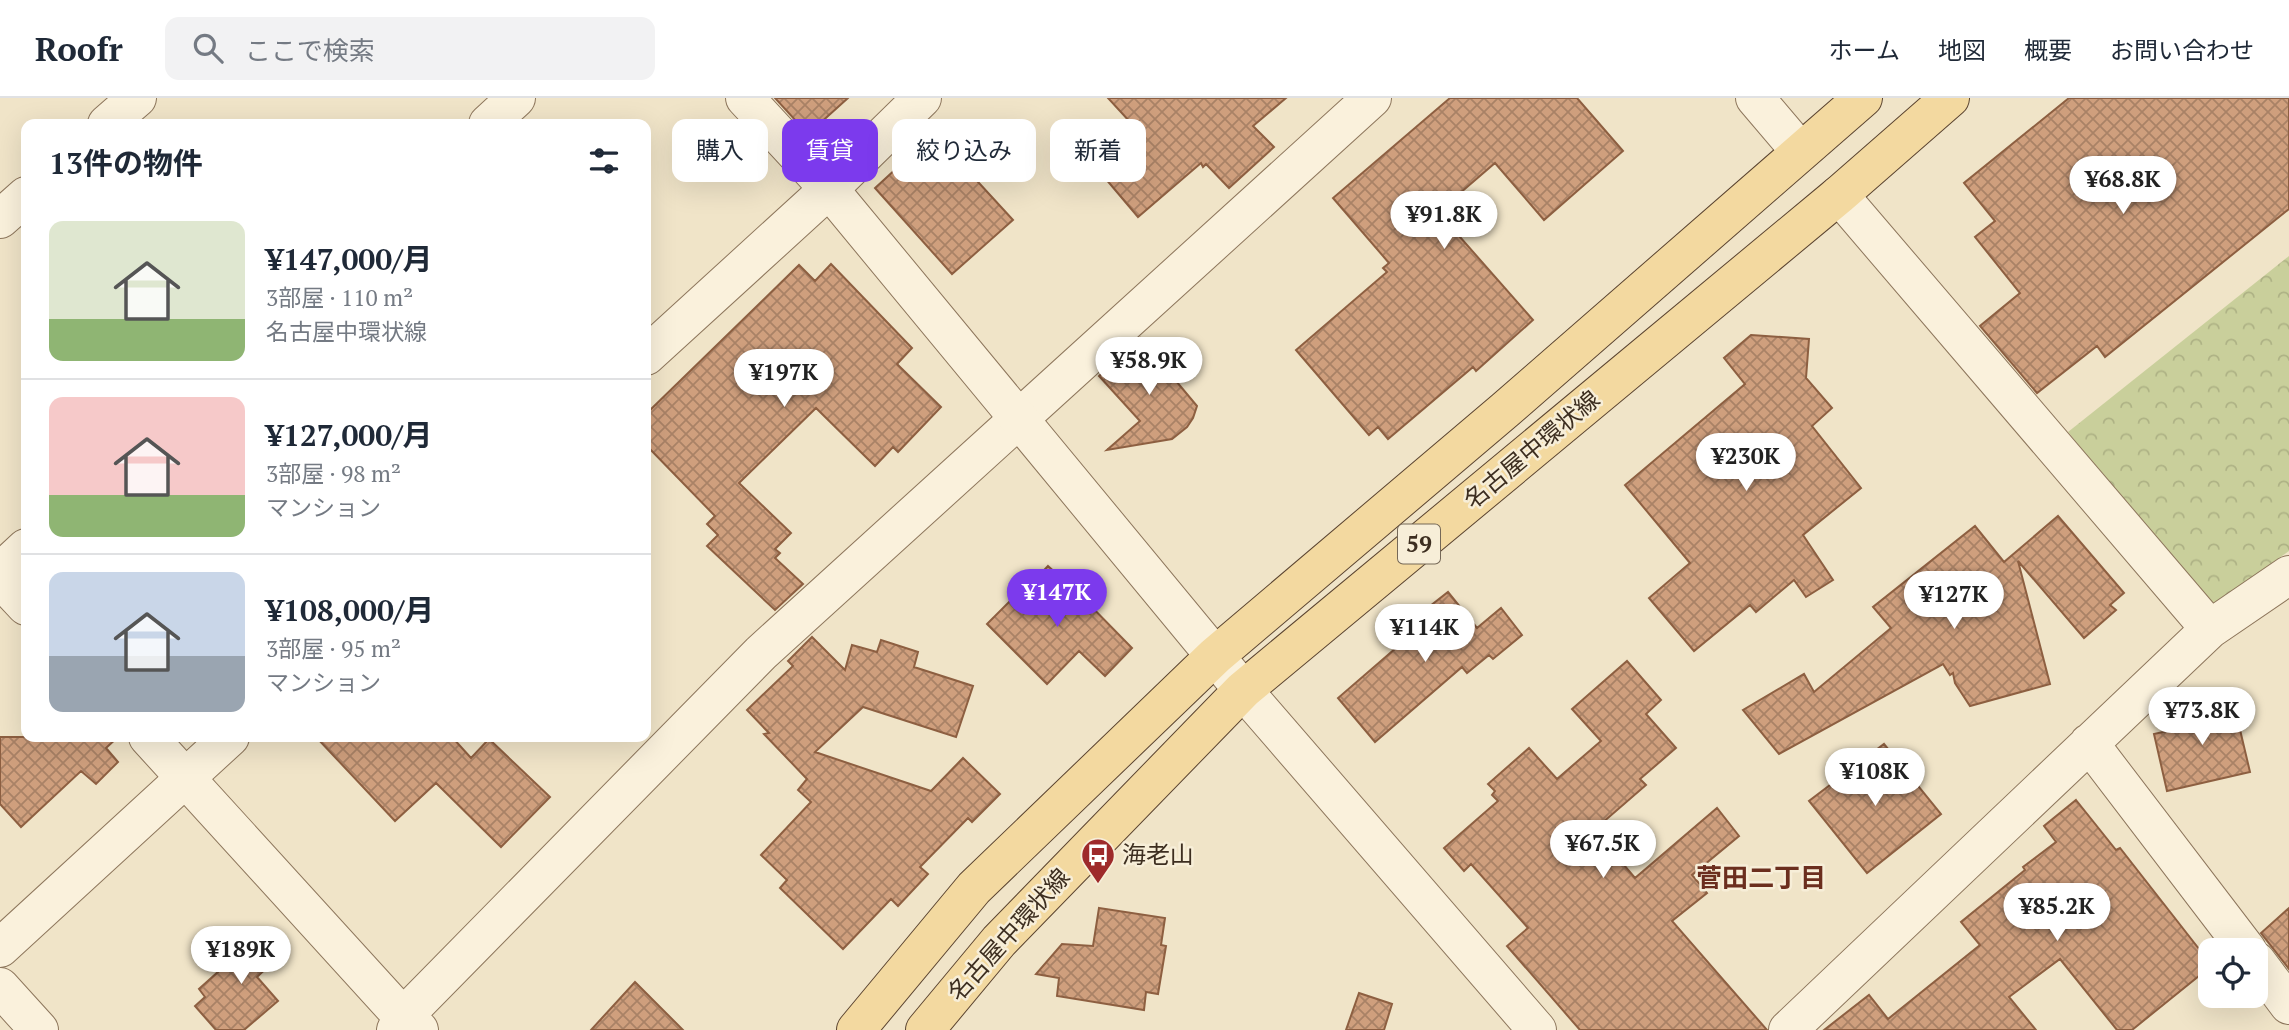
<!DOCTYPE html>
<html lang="ja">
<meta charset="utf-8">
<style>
body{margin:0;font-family:"PT Serif","Noto Sans JP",serif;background:#f2f2f3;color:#1f2937;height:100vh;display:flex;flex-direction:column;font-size:26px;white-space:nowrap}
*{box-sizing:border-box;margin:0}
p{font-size:23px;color:#747a83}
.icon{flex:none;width:38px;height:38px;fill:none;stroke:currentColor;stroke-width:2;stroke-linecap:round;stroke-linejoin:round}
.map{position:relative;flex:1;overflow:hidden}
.side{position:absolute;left:21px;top:21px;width:630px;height:623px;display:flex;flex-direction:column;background:#fff;border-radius:14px;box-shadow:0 7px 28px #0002}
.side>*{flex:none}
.hud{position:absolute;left:672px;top:21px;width:665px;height:63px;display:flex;gap:14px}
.controls{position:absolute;left:2198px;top:840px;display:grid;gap:14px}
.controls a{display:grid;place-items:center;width:70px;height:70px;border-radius:14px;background:#fff;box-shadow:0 7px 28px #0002;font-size:35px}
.price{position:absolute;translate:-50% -60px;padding:0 16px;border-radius:24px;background:#fff;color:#222;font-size:23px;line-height:46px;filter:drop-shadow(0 2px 4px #0008)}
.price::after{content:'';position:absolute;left:50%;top:42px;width:21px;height:16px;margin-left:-10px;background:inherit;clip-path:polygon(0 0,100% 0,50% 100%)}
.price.active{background:#7c3aed;color:#fff}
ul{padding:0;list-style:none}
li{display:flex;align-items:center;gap:21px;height:175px;padding:0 28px}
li+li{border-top:2px solid #e0e1e3}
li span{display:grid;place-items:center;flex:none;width:196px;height:140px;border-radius:14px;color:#555}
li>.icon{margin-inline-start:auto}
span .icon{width:84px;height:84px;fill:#fffc;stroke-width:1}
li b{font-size:30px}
h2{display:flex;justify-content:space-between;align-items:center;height:84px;padding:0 28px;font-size:30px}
.pill{padding:0 24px;border-radius:14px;background:#fff;box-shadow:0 7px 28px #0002;font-size:24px;line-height:63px}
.pill.active{background:#7c3aed;color:#fff}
header{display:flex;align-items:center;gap:42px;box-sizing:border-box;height:98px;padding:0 35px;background:#fff;border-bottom:2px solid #e0e1e3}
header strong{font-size:33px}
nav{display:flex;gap:38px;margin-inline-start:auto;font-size:24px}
.search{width:490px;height:63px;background:#f2f2f3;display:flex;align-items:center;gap:18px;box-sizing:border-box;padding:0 24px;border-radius:14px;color:#747a83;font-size:26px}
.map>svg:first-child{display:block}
.forest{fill:url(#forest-crowns)}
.building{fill:url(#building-cross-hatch);stroke:#8d5f41;stroke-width:2}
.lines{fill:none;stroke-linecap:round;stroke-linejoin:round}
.minor-casing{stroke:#8d765c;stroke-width:40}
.tertiary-casing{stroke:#8d765c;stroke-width:40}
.primary-casing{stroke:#5b4430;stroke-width:40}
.minor{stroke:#faf1dc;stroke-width:38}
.tertiary{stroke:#faf1dc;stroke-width:38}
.primary{stroke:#f3d9a0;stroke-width:38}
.labels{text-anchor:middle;stroke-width:5;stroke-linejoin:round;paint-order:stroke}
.shield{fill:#f7eed8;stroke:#756857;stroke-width:2}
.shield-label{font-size:23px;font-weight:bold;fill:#3d2e20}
.street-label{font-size:24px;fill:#3d2e20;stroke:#f7eed8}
.poi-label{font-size:24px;fill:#3d2e20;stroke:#f7eed8;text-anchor:start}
.neighbourhood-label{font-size:26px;font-weight:bold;fill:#6b2e1e;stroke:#f7eed8}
</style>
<header>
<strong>Roofr</strong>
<div class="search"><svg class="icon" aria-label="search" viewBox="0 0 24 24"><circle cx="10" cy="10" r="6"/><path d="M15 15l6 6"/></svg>ここで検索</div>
<nav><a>ホーム</a><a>地図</a><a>概要</a><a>お問い合わせ</a></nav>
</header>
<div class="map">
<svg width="2289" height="932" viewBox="0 0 2289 932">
<defs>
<pattern id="forest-crowns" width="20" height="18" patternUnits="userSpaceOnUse" patternTransform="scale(1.75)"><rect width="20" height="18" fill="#c9cf9b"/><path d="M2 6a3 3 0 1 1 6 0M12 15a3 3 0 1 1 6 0" fill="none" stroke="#aeb285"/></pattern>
<pattern id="building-cross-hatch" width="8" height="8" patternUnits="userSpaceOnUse" patternTransform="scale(1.75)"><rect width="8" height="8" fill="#cf9f7d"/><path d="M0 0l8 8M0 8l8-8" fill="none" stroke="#a98266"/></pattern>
</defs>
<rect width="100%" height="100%" fill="#f0e4c8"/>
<path class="forest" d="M 2289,158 L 2289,453 L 2209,509 L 2068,334 Z"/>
<path class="building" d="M 775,0 L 848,0 L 808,36 Z
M 1108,0 L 1286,0 L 1253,28 L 1274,49 L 1229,90 L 1206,66 L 1203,69 L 1201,65 L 1138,119 L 1089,61 L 1131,25 Z
M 1450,0 L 1577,0 L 1623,53 L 1544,122 L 1495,65 L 1438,114 L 1533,222 L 1476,273 L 1473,269 L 1388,341 L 1378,329 L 1369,337 L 1296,252 L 1387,174 L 1383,170 L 1389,165 L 1333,100 Z
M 2069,0 L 2289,0 L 2289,111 L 2105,259 L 2097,248 L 2037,295 L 1980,228 L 2020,195 L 1975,139 L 1995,123 L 1964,85 Z
M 934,36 L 1013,122 L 952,176 L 875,90 Z
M 831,166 L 912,250 L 897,266 L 941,309 L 898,354 L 893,349 L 875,368 L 816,310 L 739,385 L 791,435 L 775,451 L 780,455 L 775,460 L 803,486 L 775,512 L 707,448 L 718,437 L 707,426 L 715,418 L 646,347 L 646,316 L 799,167 L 815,183 Z
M 1751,237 L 1809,241 L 1806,280 L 1832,310 L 1812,328 L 1861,390 L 1803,437 L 1833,482 L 1806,499 L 1794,482 L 1756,514 L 1750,507 L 1694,553 L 1649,500 L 1690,465 L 1625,387 L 1745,286 L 1724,260 Z
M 1140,240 L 1197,308 L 1193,320 L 1187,329 L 1172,341 L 1107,352 L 1140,323 L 1099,278 Z
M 2058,418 L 2124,495 L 2110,507 L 2116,512 L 2084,540 L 2018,463 L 2050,586 L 1970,608 L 1955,585 L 1953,575 L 1950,577 L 1943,566 L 1779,656 L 1743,612 L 1804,576 L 1814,594 L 1891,530 L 1873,509 L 1975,428 L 2004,464 Z
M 1048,468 L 1078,495 L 1132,550 L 1105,578 L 1079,553 L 1047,586 L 987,526 L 1017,496 L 1019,499 Z
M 1448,494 L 1477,530 L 1501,510 L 1522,537 L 1493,561 L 1489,557 L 1467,575 L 1462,569 L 1375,644 L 1338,600 L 1426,524 L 1420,516 Z
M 812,539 L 845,572 L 852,547 L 877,554 L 881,542 L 918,554 L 914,569 L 973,588 L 956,639 L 863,609 L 815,654 L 931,693 L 963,660 L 1000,696 L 972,724 L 968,720 L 920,769 L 928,776 L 898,808 L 891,801 L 843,851 L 780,790 L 787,782 L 761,757 L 811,704 L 798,692 L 807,681 L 764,636 L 769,635 L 747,612 L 793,568 L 788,563 Z
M 1627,563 L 1661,602 L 1646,616 L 1676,650 L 1640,681 L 1646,687 L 1594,732 L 1635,780 L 1717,710 L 1739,738 L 1692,777 L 1707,795 L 1672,823 L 1767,932 L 1580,932 L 1507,848 L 1528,830 L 1471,766 L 1464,773 L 1444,750 L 1498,703 L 1492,697 L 1495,693 L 1488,686 L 1529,650 L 1557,681 L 1601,643 L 1572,611 Z
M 2233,602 L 2250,674 L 2167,693 L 2154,636 L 2172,632 L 2170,622 L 2177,621 L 2176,616 Z
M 0,639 L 118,639 L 106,650 L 118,664 L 96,686 L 81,673 L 21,729 L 0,706 Z
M 316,639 L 452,639 L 471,660 L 489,641 L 550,699 L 501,749 L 436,685 L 395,723 Z
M 1884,646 L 1941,716 L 1867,775 L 1809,703 Z
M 2076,702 L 2116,752 L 2120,750 L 2210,865 L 2210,869 L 2132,932 L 2117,932 L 2060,861 L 2009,899 L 2036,932 L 1824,932 L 1869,897 L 1888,921 L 1980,847 L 1961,824 L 2025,772 L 2023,769 L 2056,744 L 2044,728 Z
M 1099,810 L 1165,820 L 1161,847 L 1166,848 L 1158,896 L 1146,894 L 1144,912 L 1057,898 L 1059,880 L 1036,876 L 1062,846 L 1093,848 Z
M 2289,810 L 2289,871 L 2261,835 Z
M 267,830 L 287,851 L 257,879 L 278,903 L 244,932 L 216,932 L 195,908 L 205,899 L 199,891 Z
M 635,884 L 683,932 L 591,932 Z
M 1359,895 L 1392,906 L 1384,932 L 1346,932 Z"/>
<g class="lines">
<g class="minor-casing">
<path id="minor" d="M 745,0 L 829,91 L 922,0
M 1755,0 L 1800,53
M 107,26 L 137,0
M 488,26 L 516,0
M 1839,97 L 2210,531
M 0,121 L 26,98
M 0,474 L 26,450
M 0,480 L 26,508
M 148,639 L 403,919 L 419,932
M 2089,645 L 2247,852
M 2256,863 L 2289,907
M 0,889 L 39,932
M 396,932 L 403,919 L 761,555 L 1372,0
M 1788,932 L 2210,531 L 2289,477"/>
</g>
<g class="tertiary-casing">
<path id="tertiary" d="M 646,258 L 829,91 L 1243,592 L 1537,932
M 0,850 L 230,639"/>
</g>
<g class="primary-casing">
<path id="primary" d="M 856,932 L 974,790 L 1215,558 L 1505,312 L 1863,0
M 925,932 L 999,843 L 1243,592 L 1839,97 L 1950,0"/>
</g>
<use href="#minor" class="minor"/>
<use href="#tertiary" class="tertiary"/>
<use href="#primary" class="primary"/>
</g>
<defs>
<g id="bus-pin" transform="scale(1.75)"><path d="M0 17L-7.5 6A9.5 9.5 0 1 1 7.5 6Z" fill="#9e2a2b" stroke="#f7eed8"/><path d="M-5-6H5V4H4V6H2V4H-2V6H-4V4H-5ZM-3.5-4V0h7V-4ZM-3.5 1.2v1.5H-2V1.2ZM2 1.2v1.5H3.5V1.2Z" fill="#fff"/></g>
</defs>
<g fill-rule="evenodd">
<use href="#bus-pin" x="1098" y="757"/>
</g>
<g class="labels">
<rect class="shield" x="1398" y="426.5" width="42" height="39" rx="5"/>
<g class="shield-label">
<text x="1419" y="454">59</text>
</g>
<g class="street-label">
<text transform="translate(1532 352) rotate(-40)" y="8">名古屋中環状線</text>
<text transform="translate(1009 837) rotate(-48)" y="8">名古屋中環状線</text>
</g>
<g class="poi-label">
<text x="1122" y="765">海老山</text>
</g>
<g class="neighbourhood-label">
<text x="1761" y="789">菅田二丁目</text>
</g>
</g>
</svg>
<div class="controls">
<a><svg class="icon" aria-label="locate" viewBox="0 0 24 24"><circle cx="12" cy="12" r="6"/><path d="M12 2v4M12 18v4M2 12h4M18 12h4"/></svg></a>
</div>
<b class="price" style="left:2123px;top:118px">¥68.8K</b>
<b class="price" style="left:1444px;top:153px">¥91.8K</b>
<b class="price" style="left:1149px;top:299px">¥58.9K</b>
<b class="price" style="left:784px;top:311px">¥197K</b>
<b class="price" style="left:1746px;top:395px">¥230K</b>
<b class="price active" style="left:1057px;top:531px">¥147K</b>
<b class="price" style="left:1954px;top:533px">¥127K</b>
<b class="price" style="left:1425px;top:566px">¥114K</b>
<b class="price" style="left:2202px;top:649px">¥73.8K</b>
<b class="price" style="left:1875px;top:710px">¥108K</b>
<b class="price" style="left:1603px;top:782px">¥67.5K</b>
<b class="price" style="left:2057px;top:845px">¥85.2K</b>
<b class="price" style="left:241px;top:888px">¥189K</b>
<div class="hud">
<a class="pill">購入</a>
<a class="pill active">賃貸</a>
<a class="pill">絞り込み</a>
<a class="pill">新着</a>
</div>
<section class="side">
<h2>13件の物件<svg class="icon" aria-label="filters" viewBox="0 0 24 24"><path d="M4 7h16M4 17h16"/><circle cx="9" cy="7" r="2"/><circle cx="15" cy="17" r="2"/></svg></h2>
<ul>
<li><span style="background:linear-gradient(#dfe7d0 70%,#8fb573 0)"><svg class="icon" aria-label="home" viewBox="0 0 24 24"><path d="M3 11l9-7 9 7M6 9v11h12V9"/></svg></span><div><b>¥147,000/月</b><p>3部屋 · 110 m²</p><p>名古屋中環状線</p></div></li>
<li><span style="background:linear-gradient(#f6c9c9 70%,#8fb573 0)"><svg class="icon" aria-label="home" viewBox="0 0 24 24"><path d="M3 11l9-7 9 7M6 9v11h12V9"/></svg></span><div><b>¥127,000/月</b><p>3部屋 · 98 m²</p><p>マンション</p></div></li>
<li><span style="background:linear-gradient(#c9d6e8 60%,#9aa5b1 0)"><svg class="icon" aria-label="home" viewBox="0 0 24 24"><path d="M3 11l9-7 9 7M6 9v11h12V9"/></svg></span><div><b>¥108,000/月</b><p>3部屋 · 95 m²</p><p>マンション</p></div></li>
</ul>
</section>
</div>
